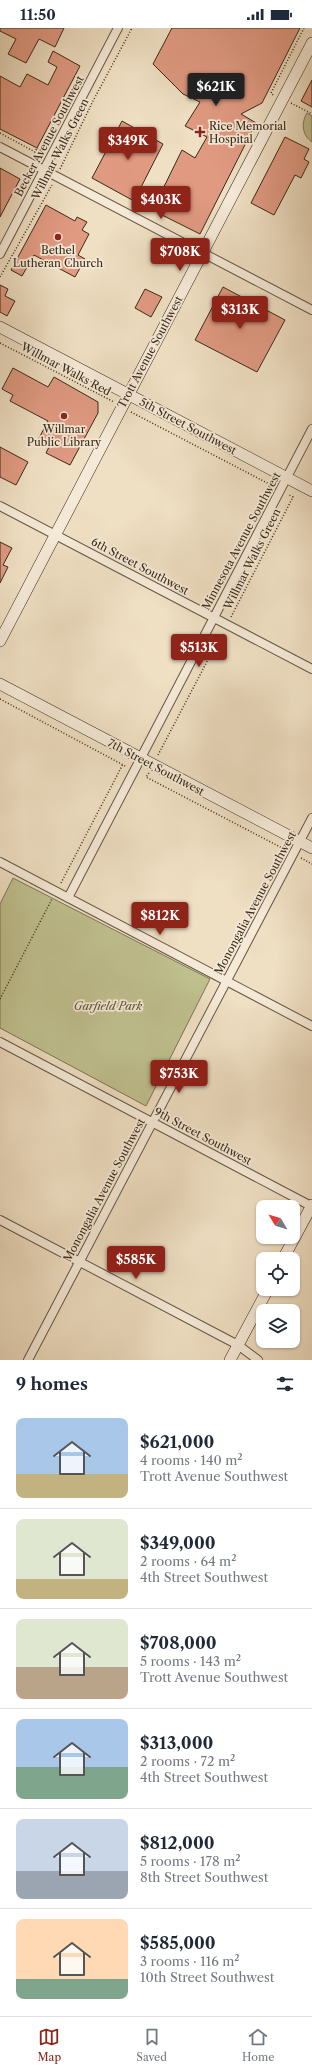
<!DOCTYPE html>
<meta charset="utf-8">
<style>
body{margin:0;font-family:"Libre Caslon Text",serif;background:#f6f6f7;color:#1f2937;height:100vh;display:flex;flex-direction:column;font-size:15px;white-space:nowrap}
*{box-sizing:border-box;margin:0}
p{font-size:13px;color:#747a83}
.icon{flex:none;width:22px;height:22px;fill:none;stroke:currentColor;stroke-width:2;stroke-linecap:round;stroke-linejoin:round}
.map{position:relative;height:1332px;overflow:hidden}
.sheet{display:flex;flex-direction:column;background:#fff;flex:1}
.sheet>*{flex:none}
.needle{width:26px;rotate:308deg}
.tools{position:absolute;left:256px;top:1172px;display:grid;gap:8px}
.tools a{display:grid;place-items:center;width:44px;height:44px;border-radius:8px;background:#fff;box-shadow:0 1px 3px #0004;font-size:20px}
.price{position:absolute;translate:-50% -34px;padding:0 9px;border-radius:4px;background:#8f2418;color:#fff;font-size:13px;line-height:26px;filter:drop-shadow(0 1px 2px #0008)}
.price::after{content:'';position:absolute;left:50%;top:24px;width:12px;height:9px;margin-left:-6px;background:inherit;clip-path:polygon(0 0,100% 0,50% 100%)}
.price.current{background:#222;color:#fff}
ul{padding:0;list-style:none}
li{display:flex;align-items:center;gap:12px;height:100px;padding:0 16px}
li+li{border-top:1px solid #e0e1e3}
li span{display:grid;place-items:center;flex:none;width:112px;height:80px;border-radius:8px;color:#555}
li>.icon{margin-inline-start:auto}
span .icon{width:48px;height:48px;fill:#fffc;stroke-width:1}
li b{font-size:17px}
h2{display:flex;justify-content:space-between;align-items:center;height:48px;padding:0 16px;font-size:17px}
.status{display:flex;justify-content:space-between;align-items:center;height:28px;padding:0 20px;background:#fff;direction:ltr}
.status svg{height:11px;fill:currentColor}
.menu{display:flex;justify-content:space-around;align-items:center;height:56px;border-top:1px solid #e0e1e3;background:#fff;font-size:11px;color:#747a83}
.menu a{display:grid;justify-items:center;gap:2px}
.menu .current{color:#8f2418}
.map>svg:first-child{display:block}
.green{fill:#c0c08f;stroke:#7d7553}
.building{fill:#e09a82;stroke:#3a2a17}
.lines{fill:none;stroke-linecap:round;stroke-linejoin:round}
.street-casing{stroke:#675742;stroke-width:10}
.secondary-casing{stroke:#3a2a17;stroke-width:12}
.path{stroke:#3a2a17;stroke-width:1.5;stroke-dasharray:1 2;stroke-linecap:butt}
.street{stroke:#f5ead8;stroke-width:8}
.secondary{stroke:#f5ead8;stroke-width:11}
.poi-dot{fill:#8f2418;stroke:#f5ead8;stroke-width:1.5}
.labels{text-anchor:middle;stroke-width:3.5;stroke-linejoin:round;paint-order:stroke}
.poi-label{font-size:11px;fill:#3a2a17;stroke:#f5ead8}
.street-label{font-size:11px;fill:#3a2a17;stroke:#f5ead8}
.park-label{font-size:11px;font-style:italic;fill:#5c5035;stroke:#f5ead8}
</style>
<div class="status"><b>11:50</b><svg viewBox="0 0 49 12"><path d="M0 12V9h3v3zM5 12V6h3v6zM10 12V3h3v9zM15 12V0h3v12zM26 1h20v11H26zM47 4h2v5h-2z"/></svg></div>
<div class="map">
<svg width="312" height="1332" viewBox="0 0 312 1332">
<rect width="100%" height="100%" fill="#efdfc3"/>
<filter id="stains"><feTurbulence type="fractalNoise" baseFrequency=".005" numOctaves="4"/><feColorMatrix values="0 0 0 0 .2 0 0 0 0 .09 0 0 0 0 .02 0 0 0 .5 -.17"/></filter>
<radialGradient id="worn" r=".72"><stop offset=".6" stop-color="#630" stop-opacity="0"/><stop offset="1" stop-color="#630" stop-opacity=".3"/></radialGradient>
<path class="green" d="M 307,85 L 312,88 L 312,114 C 302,107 301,95 307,85 Z
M 13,850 L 210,951 L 146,1078 L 0,1000 L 0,876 Z"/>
<path class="building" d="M 0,0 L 64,0 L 55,19 L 39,11 L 26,35 L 8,26 L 16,11 L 0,3 Z
M 172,0 L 300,0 L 262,75 L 241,86 L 256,95 L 200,206 L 160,186 L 155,177 L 182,122 L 195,130 L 207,109 L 185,98 L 200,74 L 183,66 L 153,36 Z
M 53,23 L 80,38 L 37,120 L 0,101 L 0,48 L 20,59 L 27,46 L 48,57 L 57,39 L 48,34 Z
M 312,52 L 312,79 L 301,73 Z
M 122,93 L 163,116 L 134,173 L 92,150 Z
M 285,109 L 309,121 L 304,131 L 309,134 L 301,150 L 295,147 L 274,187 L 251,175 Z
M 0,140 L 20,151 L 0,189 Z
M 46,177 L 75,193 L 77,189 L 87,194 L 82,202 L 89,206 L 78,227 L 85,231 L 75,249 L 34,227 L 22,248 L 11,242 Z
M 0,257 L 8,261 L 5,268 L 15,273 L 7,288 L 0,284 Z
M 223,259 L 285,292 L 257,344 L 195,312 Z
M 145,261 L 162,269 L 151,289 L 135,280 Z
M 13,340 L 48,359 L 54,349 L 98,374 L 98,385 L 70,437 L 46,425 L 49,419 L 38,412 L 48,393 L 10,373 L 13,367 L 2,361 Z
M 0,419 L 28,434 L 16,457 L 0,449 Z
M 0,514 L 12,520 L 3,537 L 8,539 L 0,555 Z"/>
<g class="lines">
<g class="street-casing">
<path id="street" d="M 0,119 L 312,282
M 0,226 L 118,0
M 0,478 L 312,641
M 0,834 L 312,998
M 68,870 L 312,401
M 0,1014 L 311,1178
M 0,1192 L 238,1317 L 258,1332
M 28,1332 L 312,790"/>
</g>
<g class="secondary-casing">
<path id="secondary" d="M 0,299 L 312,463
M 0,613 L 312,15
M 0,656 L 312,820
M 283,1231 L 312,1177
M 230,1332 L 268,1261"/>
</g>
<path class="path" d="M 273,67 L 271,65 L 304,0
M 291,75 L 312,86
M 0,105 L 35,124 L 37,120 L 44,124
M 60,141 L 93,73 L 132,0
M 0,249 L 52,157
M 0,315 L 114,374
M 131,384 L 273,458
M 231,589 L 293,469 L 289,467
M 0,671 L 127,739
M 158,727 L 222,605
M 149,745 L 146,749 L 286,822
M 301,830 L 312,836
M 61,855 L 123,736
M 0,971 L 52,871"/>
<use href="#street" class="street"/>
<use href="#secondary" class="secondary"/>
</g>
<g class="poi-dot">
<path d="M198 98h4v4h4v4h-4v4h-4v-4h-4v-4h4z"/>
<circle cx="58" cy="209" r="4"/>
<circle cx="64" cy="388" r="4"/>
</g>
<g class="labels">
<g class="poi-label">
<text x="209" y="102" text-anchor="start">Rice Memorial<tspan x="209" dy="13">Hospital</tspan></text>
<text x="58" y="226">Bethel<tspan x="58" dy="13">Lutheran Church</tspan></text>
<text x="64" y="405">Willmar<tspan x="64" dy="13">Public Library</tspan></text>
</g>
<g class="street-label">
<text transform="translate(49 108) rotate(-62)" y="4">Becker Avenue Southwest</text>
<text transform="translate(60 121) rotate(-63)" y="4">Willmar Walks Green</text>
<text transform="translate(150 324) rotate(-62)" y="4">Trott Avenue Southwest</text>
<text transform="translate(66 341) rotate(28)" y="4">Willmar Walks Red</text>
<text transform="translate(188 398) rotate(28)" y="4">5th Street Southwest</text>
<text transform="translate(241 513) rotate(-62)" y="4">Minnesota Avenue Southwest</text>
<text transform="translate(252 531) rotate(-63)" y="4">Willmar Walks Green</text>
<text transform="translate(140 538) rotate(28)" y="4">6th Street Southwest</text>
<text transform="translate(156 739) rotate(28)" y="4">7th Street Southwest</text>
<text transform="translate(255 875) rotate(-62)" y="4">Monongalia Avenue Southwest</text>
<text transform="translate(203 1108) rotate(28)" y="4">9th Street Southwest</text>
<text transform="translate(104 1162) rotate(-62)" y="4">Monongalia Avenue Southwest</text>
</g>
<g class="park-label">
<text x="108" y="982">Garfield Park</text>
</g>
</g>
<rect width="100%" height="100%" filter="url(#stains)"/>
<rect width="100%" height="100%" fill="url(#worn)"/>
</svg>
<div class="tools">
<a><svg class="needle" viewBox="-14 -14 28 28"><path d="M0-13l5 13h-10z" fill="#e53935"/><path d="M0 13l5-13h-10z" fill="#747a83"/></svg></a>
<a><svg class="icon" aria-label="locate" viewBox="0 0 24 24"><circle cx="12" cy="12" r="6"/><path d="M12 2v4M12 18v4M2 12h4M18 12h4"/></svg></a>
<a><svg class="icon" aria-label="layers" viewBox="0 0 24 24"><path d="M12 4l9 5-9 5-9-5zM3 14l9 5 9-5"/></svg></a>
</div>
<b class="price current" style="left:216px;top:79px">$621K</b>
<b class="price" style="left:128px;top:133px">$349K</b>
<b class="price" style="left:161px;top:192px">$403K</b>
<b class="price" style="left:180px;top:244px">$708K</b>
<b class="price" style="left:240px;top:302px">$313K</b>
<b class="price" style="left:199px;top:640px">$513K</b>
<b class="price" style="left:160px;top:908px">$812K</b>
<b class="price" style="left:179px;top:1066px">$753K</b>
<b class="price" style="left:136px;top:1252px">$585K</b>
</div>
<section class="sheet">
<h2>9 homes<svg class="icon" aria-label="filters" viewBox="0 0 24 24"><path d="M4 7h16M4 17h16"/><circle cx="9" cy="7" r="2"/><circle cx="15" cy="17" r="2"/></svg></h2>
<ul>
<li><span style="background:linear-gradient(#a9c7e8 70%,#c2b280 0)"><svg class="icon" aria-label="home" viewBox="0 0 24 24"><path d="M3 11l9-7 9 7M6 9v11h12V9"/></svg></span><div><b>$621,000</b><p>4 rooms · 140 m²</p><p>Trott Avenue Southwest</p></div></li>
<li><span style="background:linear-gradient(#dfe7d0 75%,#c2b280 0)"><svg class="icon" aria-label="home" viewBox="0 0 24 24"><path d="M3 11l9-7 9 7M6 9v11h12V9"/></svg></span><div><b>$349,000</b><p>2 rooms · 64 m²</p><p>4th Street Southwest</p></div></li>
<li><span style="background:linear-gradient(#dfe7d0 60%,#b9a48a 0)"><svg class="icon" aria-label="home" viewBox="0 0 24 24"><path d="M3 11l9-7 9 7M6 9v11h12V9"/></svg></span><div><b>$708,000</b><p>5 rooms · 143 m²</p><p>Trott Avenue Southwest</p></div></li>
<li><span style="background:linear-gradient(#a9c7e8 60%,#7fa58c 0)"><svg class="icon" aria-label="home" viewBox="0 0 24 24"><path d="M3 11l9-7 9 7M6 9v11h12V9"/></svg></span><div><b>$313,000</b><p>2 rooms · 72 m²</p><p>4th Street Southwest</p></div></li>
<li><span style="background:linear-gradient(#c9d6e8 65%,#9aa5b1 0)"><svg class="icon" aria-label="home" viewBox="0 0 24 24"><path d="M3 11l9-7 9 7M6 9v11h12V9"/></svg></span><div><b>$812,000</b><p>5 rooms · 178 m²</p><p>8th Street Southwest</p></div></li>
<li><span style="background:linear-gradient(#ffd9b3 75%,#7fa58c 0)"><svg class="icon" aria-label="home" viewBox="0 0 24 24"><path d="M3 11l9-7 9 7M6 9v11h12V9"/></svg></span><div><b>$585,000</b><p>3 rooms · 116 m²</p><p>10th Street Southwest</p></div></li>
</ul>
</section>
<nav class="menu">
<a class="current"><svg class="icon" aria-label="map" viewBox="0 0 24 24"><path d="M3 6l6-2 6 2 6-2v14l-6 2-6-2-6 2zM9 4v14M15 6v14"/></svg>Map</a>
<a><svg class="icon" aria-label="saved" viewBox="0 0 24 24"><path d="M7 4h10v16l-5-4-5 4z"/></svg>Saved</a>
<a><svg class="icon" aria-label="home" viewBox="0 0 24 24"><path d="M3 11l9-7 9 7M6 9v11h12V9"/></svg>Home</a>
</nav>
